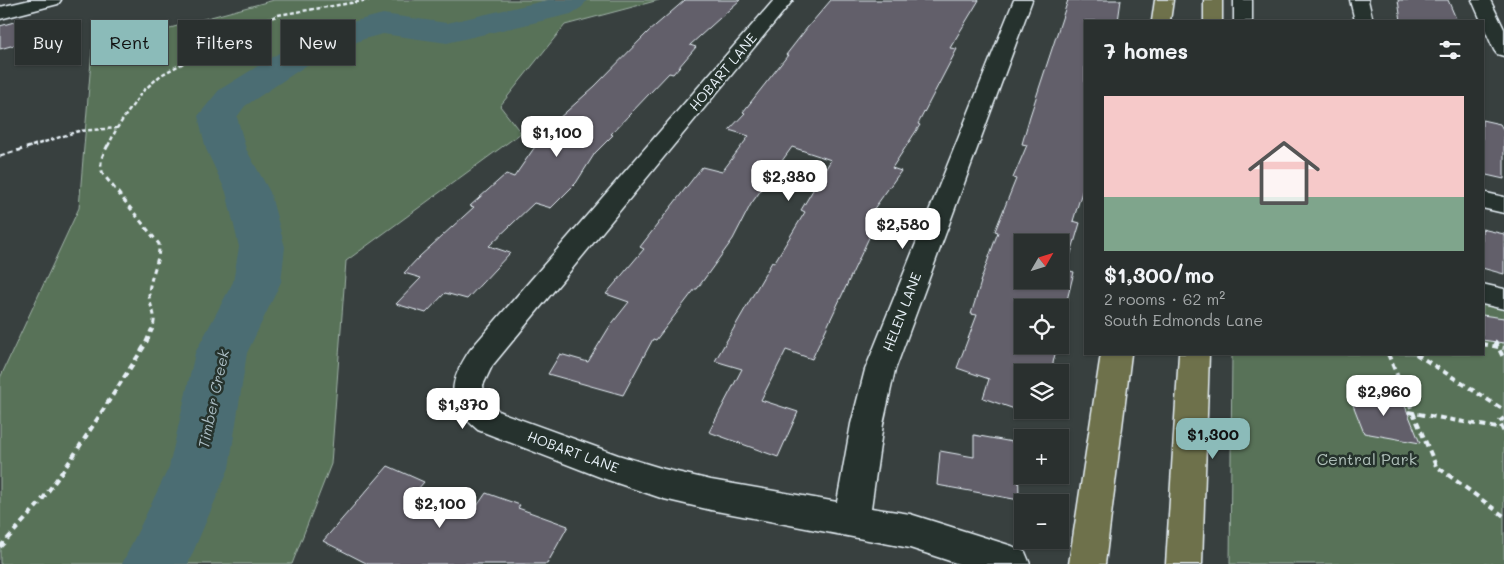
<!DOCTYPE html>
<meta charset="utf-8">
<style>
body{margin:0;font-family:Mali,sans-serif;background:#323837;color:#f1f3f6;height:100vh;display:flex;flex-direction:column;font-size:19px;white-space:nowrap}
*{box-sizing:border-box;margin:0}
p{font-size:16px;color:#a5a9aa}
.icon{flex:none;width:28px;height:28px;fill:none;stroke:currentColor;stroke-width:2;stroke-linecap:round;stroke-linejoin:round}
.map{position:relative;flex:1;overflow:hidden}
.panel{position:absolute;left:1084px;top:20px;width:400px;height:335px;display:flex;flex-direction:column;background:#2a302f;border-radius:0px;box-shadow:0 1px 4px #0004,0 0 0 1px #464b4b}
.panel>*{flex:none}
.hud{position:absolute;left:15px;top:20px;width:475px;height:45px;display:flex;gap:10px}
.needle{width:32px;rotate:51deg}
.buttons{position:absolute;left:1014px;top:234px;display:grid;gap:10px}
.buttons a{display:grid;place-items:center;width:55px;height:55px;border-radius:0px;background:#2a302f;box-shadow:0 1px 4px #0004,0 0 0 1px #464b4b;font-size:25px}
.price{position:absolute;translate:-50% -42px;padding:0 11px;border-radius:10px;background:#fff;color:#222;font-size:16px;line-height:32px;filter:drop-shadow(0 1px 2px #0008)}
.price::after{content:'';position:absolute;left:50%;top:30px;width:15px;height:11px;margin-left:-8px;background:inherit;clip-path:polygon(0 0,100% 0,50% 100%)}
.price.current{background:#8bbbb9;color:#111}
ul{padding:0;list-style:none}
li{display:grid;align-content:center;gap:10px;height:265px;padding:0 20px}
li span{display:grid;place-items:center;height:155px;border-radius:0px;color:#555}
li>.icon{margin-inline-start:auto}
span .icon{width:90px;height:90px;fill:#fffc;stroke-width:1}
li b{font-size:21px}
h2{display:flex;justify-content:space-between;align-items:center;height:60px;padding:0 20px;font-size:21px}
.tag{padding:0 18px;border-radius:0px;background:#2a302f;box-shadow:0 1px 4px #0004,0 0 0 1px #464b4b;font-size:18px;line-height:45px}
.tag.current{background:#8bbbb9;color:#111}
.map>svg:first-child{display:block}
.green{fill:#587258;stroke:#a0b2a8}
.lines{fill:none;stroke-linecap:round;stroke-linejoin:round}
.river{fill:#4c6d73;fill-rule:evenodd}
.building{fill:#625e6a;stroke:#e8f1f8;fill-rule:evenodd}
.minor-casing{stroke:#e8f1f8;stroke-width:3}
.major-casing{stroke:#e8f1f8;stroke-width:3}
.path-far2{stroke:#e8f1f8;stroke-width:2.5;stroke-dasharray:4 2.5;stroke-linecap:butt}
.path-far1{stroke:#e8f1f8;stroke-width:3;stroke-dasharray:5 4;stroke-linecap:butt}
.path{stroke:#e8f1f8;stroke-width:4;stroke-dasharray:6 4.5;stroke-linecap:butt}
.minor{fill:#26332d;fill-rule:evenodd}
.major{fill:#6e714b;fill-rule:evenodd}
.labels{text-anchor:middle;stroke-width:5;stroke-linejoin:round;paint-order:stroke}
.street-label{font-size:14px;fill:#e8f1f8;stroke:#26332d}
.water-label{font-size:15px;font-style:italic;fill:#aabcc3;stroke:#26332d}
.near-park-label{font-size:16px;fill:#aebeb8;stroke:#26332d}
</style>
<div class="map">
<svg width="1504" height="564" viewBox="0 0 1504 564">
<rect width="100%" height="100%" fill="#38403f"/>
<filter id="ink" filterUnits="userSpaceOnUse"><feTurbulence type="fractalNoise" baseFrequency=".02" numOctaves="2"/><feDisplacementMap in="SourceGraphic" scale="10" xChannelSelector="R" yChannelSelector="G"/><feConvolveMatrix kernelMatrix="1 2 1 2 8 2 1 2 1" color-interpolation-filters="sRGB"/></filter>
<g filter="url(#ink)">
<path class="green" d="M 274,0 L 659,0 L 565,25 L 500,106 L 521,133 L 346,261 L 331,464 L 292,564 L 0,564 L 0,378 L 79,208 L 92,49 Z
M 1483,302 L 1504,307 L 1504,564 L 1230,564 L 1232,354 L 1482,354 Z"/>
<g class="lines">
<path class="river" d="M 548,0 L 587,0 L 582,7 L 571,14 L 447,43 L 383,34 L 364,39 L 316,59 L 245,106 L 237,117 L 246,149 L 270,192 L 285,247 L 281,282 L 247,353 L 229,468 L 188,564 L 122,564 L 169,467 L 195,353 L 233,282 L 239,247 L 226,192 L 206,149 L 198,116 L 219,90 L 292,45 L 340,25 L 383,14 L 447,23 Z"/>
</g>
<path class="building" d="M 685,0 L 740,0 L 690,45 L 696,47 L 673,74 L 669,73 L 611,134 L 613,135 L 595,153 L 576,183 L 551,208 L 534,203 L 489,246 L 510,253 L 467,299 L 445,293 L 426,313 L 396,304 L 421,278 L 404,273 L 420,256 L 474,207 L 470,206 L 506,174 L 514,177 L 548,128 L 595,86 L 648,32 Z
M 831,0 L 979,0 L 950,48 L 957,49 L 918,124 L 920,125 L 892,168 L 901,171 L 873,210 L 881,212 L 812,359 L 786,350 L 761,400 L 798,412 L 778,457 L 709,432 L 742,369 L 715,361 L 772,262 L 774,263 L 805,212 L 801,210 L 831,160 L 792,147 L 751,204 L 733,239 L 697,289 L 695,289 L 656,340 L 653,339 L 623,395 L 548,374 L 560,354 L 588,362 L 610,326 L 629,302 L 606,294 L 644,249 L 640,247 L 702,167 L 722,172 L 749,136 L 729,130 L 745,113 L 743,112 L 788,55 L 786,55 L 807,28 Z
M 1068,0 L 1121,0 L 1118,21 L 1085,21 L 1085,182 L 1073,221 L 1080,223 L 1066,270 L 1074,272 L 1060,328 L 1060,308 L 1022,308 L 1022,345 L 1057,345 L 1051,372 L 1022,372 L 1022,410 L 1027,410 L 1026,413 L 983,398 L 989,379 L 957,368 L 977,315 L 971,314 L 981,282 L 980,282 L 998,232 L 995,231 L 1016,179 L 1013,178 L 1027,145 L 1022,144 L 1030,116 ZM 1022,242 L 1060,242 L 1060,280 L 1022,280 Z
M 1398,0 L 1448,0 L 1457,21 L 1401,21 Z
M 28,18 L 36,39 L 0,49 L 0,26 Z
M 1482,120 L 1500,124 L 1504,131 L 1504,179 L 1482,174 Z
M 1482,229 L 1504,234 L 1504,274 L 1482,268 Z
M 1482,315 L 1504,318 L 1504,343 L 1482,340 Z
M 1348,392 L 1403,401 L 1420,443 L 1364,433 Z
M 974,435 L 1018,443 L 1019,500 L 937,485 L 940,451 L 974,457 Z
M 388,466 L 424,482 L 412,496 L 468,519 L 486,493 L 520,505 L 518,508 L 568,526 L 547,564 L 368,564 L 323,541 Z"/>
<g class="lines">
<g class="minor-casing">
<path id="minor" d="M 30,0 L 61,0 L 58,4 L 0,19 L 0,7 Z
M 774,0 L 793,0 L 492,366 L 483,385 L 484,397 L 500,412 L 618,455 L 664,469 L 711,480 L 837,502 L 851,424 L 865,370 L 1014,0 L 1032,0 L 895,370 L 883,424 L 871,508 L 910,514 L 1012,546 L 1025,552 L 1030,564 L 959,564 L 910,548 L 711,510 L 664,499 L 605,479 L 478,430 C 445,403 448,383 470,350 Z
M 1234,0 L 1252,0 L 1252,21 L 1234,21 Z
M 1350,0 L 1368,0 L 1373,21 L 1355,21 Z
M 1472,0 L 1490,0 L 1504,29 L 1504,56 L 1497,54 L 1494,50 Z
M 1482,192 L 1504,197 L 1504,213 L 1482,208 Z
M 1482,284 L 1504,289 L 1504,309 L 1482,304 Z"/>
</g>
<g class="major-casing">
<path id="major" d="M 1155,0 L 1173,0 L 1170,21 L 1152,21 Z
M 1204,0 L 1222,0 L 1222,21 L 1204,21 Z
M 1101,354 L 1131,354 L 1105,564 L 1069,564 Z
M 1179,354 L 1209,354 L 1202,564 L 1166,564 Z"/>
</g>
<path class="path-far2" d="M 32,146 L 79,131 L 117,128
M 108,146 L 117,128 L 142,92 L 161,75 L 251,27 L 278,15 L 369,0"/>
<path class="path-far1" d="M 108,145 C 103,155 98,162 103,174 L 159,244 C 160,262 149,278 149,295 C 150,311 158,312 152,330
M 0,156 L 36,145"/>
<path class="path" d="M 1495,341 L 1504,359
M 1482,344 L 1504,348
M 1388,354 L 1436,466 L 1504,516
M 1416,354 L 1504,410
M 1408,412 L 1503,429
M 1504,418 L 1499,422 L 1504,432
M 0,547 L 39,504 L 72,458 L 145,345 L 152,329"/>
<use href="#minor" class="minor"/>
<use href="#major" class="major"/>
</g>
</g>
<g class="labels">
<g class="street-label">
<text transform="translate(723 72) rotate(-50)" y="5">HOBART LANE</text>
<text transform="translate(902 312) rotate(-69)" y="5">HELEN LANE</text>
<text transform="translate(573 452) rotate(20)" y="5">HOBART LANE</text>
</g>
<g class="water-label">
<text transform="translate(214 399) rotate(-78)" y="5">Timber Creek</text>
</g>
<g class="near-park-label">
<text x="1367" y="465">Central Park</text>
</g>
</g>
</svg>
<div class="buttons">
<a><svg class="needle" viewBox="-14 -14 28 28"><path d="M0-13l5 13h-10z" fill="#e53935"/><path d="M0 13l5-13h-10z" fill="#a5a9aa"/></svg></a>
<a><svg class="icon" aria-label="locate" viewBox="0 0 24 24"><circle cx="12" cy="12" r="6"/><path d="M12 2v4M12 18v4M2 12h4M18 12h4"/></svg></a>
<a><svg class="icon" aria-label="layers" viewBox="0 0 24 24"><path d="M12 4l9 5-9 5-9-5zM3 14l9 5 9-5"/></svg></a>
<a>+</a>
<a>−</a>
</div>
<b class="price" style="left:557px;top:158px">$1,100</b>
<b class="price" style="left:789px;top:202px">$2,380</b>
<b class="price" style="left:903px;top:250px">$2,580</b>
<b class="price" style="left:1384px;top:417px">$2,960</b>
<b class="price" style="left:463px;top:430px">$1,370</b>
<b class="price current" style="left:1213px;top:460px">$1,300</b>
<b class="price" style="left:440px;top:529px">$2,100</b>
<div class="hud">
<a class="tag">Buy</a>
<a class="tag current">Rent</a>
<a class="tag">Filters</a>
<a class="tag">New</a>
</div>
<section class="panel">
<h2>7 homes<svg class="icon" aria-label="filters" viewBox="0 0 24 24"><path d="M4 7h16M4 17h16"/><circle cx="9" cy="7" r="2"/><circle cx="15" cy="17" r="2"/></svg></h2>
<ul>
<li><span style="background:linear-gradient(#f6c9c9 65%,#7fa58c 0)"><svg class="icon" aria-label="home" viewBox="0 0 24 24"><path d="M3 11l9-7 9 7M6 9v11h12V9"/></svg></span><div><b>$1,300/mo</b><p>2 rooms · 62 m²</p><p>South Edmonds Lane</p></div></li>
</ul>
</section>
</div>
